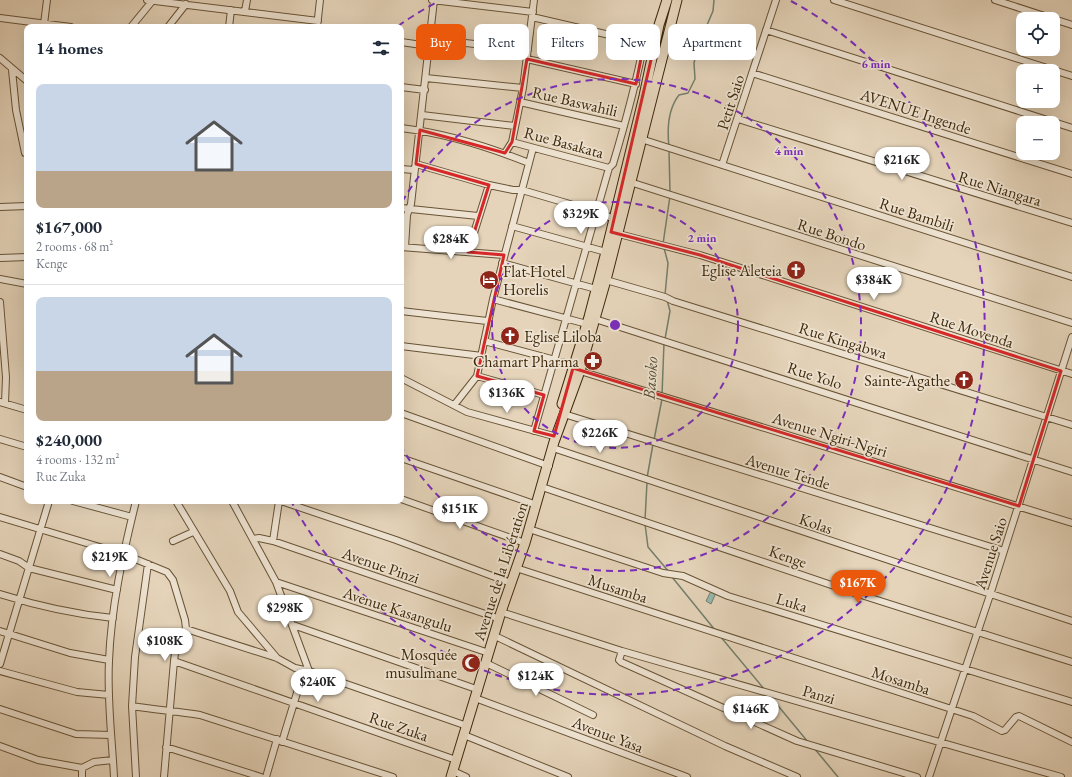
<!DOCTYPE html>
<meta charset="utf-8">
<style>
body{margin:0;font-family:"EB Garamond",serif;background:#f2f2f3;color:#1f2937;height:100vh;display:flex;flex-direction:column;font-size:15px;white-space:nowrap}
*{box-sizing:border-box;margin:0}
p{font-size:13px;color:#747a83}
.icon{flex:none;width:22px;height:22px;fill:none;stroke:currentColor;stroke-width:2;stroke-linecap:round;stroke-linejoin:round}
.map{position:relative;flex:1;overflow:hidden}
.details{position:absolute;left:24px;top:24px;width:380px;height:480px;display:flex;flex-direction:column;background:#fff;border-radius:8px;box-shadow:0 4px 16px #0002}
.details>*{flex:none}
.top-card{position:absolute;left:416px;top:24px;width:380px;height:36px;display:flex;gap:8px}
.fabs{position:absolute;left:1016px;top:12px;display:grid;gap:8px}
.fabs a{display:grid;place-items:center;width:44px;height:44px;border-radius:8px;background:#fff;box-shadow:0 4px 16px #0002;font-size:20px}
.price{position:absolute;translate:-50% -34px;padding:0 9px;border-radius:14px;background:#fff;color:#222;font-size:13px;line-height:26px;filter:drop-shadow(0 1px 2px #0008)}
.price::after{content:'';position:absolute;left:50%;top:24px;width:12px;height:9px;margin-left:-6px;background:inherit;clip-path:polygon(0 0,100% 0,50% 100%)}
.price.active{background:#ea580c;color:#fff}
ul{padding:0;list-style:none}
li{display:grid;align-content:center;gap:8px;height:212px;padding:0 12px}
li+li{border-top:1px solid #e0e1e3}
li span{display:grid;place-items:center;height:124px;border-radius:8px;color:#555}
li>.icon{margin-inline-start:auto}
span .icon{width:72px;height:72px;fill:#fffc;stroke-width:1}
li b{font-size:17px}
h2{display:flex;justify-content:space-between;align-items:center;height:48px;padding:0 12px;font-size:17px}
.chip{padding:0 14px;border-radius:8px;background:#fff;box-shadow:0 4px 16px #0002;font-size:14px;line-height:36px}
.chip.active{background:#ea580c;color:#fff}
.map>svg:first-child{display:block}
.water{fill:#96b8af;stroke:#737f6d}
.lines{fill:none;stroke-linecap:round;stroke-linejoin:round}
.stream{stroke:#737f6d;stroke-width:1.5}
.minor-casing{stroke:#685436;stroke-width:8}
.highway-casing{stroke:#3f290a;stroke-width:11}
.minor{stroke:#eee3d2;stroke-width:6}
.highway{stroke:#e5d4ba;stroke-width:9}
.marked{fill:none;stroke:#d62828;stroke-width:3;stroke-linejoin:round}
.ring{fill:none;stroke:#7b2cbf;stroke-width:2;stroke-dasharray:7 5}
.labels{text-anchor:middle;stroke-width:3.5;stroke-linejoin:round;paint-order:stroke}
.street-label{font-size:16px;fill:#3f290a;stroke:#eee3d2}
.poi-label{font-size:16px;fill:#3f290a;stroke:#eee3d2;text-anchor:end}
.water-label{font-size:17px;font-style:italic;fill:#554d33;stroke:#eee3d2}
.centre{fill:#7b2cbf;stroke:#eee3d2;stroke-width:2}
.ring-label{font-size:12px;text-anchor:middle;font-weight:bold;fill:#7b2cbf;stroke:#eee3d2;stroke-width:3.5;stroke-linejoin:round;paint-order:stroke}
</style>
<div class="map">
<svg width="1072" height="777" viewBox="0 0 1072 777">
<rect width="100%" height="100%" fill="#e5d4ba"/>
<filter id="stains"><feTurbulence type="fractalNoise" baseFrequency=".005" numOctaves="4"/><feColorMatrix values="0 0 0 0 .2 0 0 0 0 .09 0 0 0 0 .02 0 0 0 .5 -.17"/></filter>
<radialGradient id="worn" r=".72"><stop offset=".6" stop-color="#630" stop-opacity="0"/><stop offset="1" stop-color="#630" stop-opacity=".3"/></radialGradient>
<path class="water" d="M 711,591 L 716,593 L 711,604 L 706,601 Z"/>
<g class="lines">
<path class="stream" d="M 669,147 C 667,129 668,109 679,95 L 688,93 L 695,79 L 694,63 L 698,46 L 713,11 L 714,0
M 669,150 L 670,193
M 663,244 L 670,196
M 664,248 L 668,263 L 665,295
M 665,339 L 670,311 L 667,300
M 662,395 L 664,343
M 654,440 L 662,399
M 647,478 L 653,444
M 645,520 L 647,482
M 645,524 L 648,547 L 669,572
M 672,577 L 715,630
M 720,636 L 765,690
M 770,696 L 808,742
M 814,748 L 838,777"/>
<g class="minor-casing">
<path id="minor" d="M 147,0 L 318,21
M 432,0 L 533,12
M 834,0 L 1072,76
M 995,0 L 1072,25
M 245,11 L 247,0
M 532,17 L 644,43 L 654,47
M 0,18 L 71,27
M 44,24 L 47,0
M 131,27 L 153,0
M 168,27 L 186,4
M 229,27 L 231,10
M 317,27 L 320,0
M 766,30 L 1072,128
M 430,39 L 528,50
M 401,42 L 429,46
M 0,58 L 27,81
M 527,59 L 636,84
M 12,70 L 16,110 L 25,153
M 752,73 L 1072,174
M 426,78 L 523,88
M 401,87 L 425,90
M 520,102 L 624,126
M 422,115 L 515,126
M 738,119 L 1072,223
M 401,128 C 444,133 489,147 529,163
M 641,139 L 1072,277
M 512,142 L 609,168
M 505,153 L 512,142 L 523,88 L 534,0
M 416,164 L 489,185 L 468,252
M 722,165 L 776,0
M 401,169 L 414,170
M 630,182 L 1072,323
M 489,185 L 513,190 L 522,190 L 597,212 L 614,219
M 0,207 L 27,206
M 401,208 L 478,216
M 401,223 L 407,215 L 411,204 L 434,0
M 512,226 L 606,252
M 615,233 L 700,255 L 1072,374
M 401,247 L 504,255
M 405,247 L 407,215
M 0,258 L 27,257
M 502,263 L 596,289
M 0,279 L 27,284
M 606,280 L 665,297 L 673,301 L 1072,425
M 493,299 L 587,324
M 0,302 L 6,377 L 5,403
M 401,311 L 487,321
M 595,319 L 1072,472
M 484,341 L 574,365
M 401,346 L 482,356
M 577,370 L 1072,523
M 477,376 L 544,395
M 401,378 L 467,412 L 557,437
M 0,402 L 27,410
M 455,404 L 477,376 L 493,299 L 533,148
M 401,413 L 549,466
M 564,414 L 1004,551
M 534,431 L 609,168 L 613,164 C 625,124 636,84 644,43
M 0,439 L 27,447
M 553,448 L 1072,621
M 401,458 L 537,505
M 0,477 L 27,487
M 542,487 L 855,593 L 1072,662
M 401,499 L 525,543
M 73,501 L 132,517
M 176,501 L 230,591 L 238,612 L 277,658
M 232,501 L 276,582 L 309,671
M 281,501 L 396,540 L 511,583
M 0,517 L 123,554 L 167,572 L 173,580 L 185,620 L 186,629 L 176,646 L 174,661 L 164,777
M 529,529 L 663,573 L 683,576 L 728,596 L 1072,702
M 253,539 L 259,538 L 273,541 L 500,619
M 173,541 L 193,532
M 273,541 L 279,501
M 0,554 L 19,561 L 29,568 L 117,590
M 516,568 L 973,716 L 1002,731 L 1005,730 L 1016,717 L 1019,716 L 1072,742
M 276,582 L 489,653
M 0,594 C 38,606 74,614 113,618
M 501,612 L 622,651 L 1061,777
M 293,625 L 479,690
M 186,629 L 277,658 L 295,668 L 309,671 L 467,726
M 0,631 L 70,653 L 109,660
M 495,636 L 725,746 L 797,777
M 622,651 L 619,660 L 621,662 L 797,741 L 917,777
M 174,661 L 456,760
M 486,663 L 593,715
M 0,664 L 49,501
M 0,671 L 77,692 L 109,695
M 475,698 L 687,777
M 132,706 C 155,710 178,711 200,715 L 393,777
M 0,709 L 76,734 L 111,735
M 464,735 L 568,777
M 282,742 L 304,670
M 0,746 L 38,760 L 82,768 L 94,762 L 113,760
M 166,747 L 261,777
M 82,768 L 82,777
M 453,771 L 466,777
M 114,777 C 112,738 107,700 109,661 C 111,607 123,554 136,501
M 136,777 L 132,706 L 135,657 L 148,564
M 266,777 L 277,739
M 929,777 L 990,595 L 1072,337"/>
</g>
<g class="highway-casing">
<path id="highway" d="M 562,404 L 589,317 L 606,252 L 644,96 L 659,25 L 667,0
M 451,777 L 501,612 L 525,543 L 554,442 L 580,371 L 606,280 L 677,0"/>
</g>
<use href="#minor" class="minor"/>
<use href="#highway" class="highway"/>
</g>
<path class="marked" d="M 644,43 L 654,47 L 611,232 L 700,255 L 1061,371 L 1019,506 L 573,368 L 554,436 L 534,431 L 544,395 L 477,376 L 504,255 L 468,252 L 489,185 L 416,164 L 420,130 L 505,153 L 512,142 L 527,59 L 636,84 Z"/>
<g class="ring">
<circle cx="615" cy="325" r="123"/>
<path d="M402 202A246 246 0 1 1 402 448"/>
<path d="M398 26A369 369 0 0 1 439 1M791 1A369 369 0 1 1 291 501"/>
</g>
<defs>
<g id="church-disc" transform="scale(1)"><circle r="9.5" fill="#8f2418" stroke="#eee3d2"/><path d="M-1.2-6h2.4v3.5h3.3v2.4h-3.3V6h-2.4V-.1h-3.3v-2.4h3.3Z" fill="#fff"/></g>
<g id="hotel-disc" transform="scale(1)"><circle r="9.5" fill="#8f2418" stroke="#eee3d2"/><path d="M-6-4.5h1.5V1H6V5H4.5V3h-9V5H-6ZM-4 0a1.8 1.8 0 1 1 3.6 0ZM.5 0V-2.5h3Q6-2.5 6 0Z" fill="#fff"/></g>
<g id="pharmacy-disc" transform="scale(1)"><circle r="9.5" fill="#8f2418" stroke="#eee3d2"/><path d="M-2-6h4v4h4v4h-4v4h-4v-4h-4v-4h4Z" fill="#fff"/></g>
<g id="mosque-disc" transform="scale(1)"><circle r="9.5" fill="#8f2418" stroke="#eee3d2"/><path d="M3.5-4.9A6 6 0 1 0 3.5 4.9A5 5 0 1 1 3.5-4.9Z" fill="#fff"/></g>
</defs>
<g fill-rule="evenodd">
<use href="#church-disc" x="796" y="270"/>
<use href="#hotel-disc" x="489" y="280"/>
<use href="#church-disc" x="510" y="336"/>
<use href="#pharmacy-disc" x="593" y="361"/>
<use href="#church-disc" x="964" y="380"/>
<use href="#mosque-disc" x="471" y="663"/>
</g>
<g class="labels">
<g class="street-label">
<text transform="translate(575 101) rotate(13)" y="6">Rue Baswahili</text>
<text transform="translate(730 102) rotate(-72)" y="6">Petit Saio</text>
<text transform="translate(916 111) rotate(18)" y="6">AVENUE Ingende</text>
<text transform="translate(564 142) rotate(15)" y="6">Rue Basakata</text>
<text transform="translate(1000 188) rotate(17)" y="6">Rue Niangara</text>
<text transform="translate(917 214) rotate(18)" y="6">Rue Bambili</text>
<text transform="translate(832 234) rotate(18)" y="6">Rue Bondo</text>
<text transform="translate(972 329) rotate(18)" y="6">Rue Movenda</text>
<text transform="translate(843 340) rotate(17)" y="6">Rue Kingabwa</text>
<text transform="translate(815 375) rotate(18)" y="6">Rue Yolo</text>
<text transform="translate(830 434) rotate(17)" y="6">Avenue Ngiri-Ngiri</text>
<text transform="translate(788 471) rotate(17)" y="6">Avenue Tende</text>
<text transform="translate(816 523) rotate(19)" y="6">Kolas</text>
<text transform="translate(990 553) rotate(-72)" y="6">Avenue Saio</text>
<text transform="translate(788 556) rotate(19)" y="6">Kenge</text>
<text transform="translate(381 565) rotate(19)" y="6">Avenue Pinzi</text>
<text transform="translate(500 571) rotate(-72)" y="6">Avenue de la Libération</text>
<text transform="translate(618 588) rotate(18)" y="6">Musamba</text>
<text transform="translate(792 602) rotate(17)" y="6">Luka</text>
<text transform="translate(398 609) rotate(18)" y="6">Avenue Kasangulu</text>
<text transform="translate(901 680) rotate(18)" y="6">Mosamba</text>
<text transform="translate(819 694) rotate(16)" y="6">Panzi</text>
<text transform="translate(399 726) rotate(19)" y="6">Rue Zuka</text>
<text transform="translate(608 734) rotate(21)" y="6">Avenue Yasa</text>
</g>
<g class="poi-label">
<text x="782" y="276">Eglise Aleteia</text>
<text x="503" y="277" text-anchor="start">Flat Hotel<tspan x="503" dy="18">Horelis</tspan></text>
<text x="524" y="342" text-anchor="start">Eglise Liloba</text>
<text x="579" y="367">Chamart Pharma</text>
<text x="950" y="386">Sainte-Agathe</text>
<text x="457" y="660">Mosquée<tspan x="457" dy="18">musulmane</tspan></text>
</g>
<g class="water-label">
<text transform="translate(650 378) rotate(-86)" y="6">Basoko</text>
</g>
</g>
<circle cx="615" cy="325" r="6" class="centre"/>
<g class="ring-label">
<text x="876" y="68">6 min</text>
<text x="789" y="155">4 min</text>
<text x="702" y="242">2 min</text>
</g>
<rect width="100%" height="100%" filter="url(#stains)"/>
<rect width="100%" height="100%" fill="url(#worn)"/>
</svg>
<div class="fabs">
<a><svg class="icon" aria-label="locate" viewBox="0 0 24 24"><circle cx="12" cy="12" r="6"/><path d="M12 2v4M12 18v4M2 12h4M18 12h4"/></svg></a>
<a>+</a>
<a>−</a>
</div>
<b class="price" style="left:902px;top:181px">$216K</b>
<b class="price" style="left:581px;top:235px">$329K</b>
<b class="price" style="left:451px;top:260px">$284K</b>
<b class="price" style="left:874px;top:301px">$384K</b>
<b class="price" style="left:507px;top:414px">$136K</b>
<b class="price" style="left:600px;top:454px">$226K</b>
<b class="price" style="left:460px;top:530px">$151K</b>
<b class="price" style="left:110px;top:578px">$219K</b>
<b class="price active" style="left:858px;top:604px">$167K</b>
<b class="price" style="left:285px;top:629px">$298K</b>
<b class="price" style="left:165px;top:662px">$108K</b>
<b class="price" style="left:536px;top:697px">$124K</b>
<b class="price" style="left:318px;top:703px">$240K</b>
<b class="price" style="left:751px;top:730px">$146K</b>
<div class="top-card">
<a class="chip active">Buy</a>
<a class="chip">Rent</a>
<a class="chip">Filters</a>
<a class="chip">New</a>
<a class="chip">Apartment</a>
</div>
<section class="details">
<h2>14 homes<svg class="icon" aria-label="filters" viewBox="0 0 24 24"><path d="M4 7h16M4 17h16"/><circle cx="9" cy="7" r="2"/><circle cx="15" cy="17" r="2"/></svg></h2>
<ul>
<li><span style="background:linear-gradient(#c9d6e8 70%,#b9a48a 0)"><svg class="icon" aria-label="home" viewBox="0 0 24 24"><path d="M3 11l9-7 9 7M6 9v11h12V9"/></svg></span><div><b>$167,000</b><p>2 rooms · 68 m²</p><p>Kenge</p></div></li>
<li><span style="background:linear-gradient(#c9d6e8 60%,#b9a48a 0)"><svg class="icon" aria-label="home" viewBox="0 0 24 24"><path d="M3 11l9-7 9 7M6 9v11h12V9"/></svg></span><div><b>$240,000</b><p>4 rooms · 132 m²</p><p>Rue Zuka</p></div></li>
</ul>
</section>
</div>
